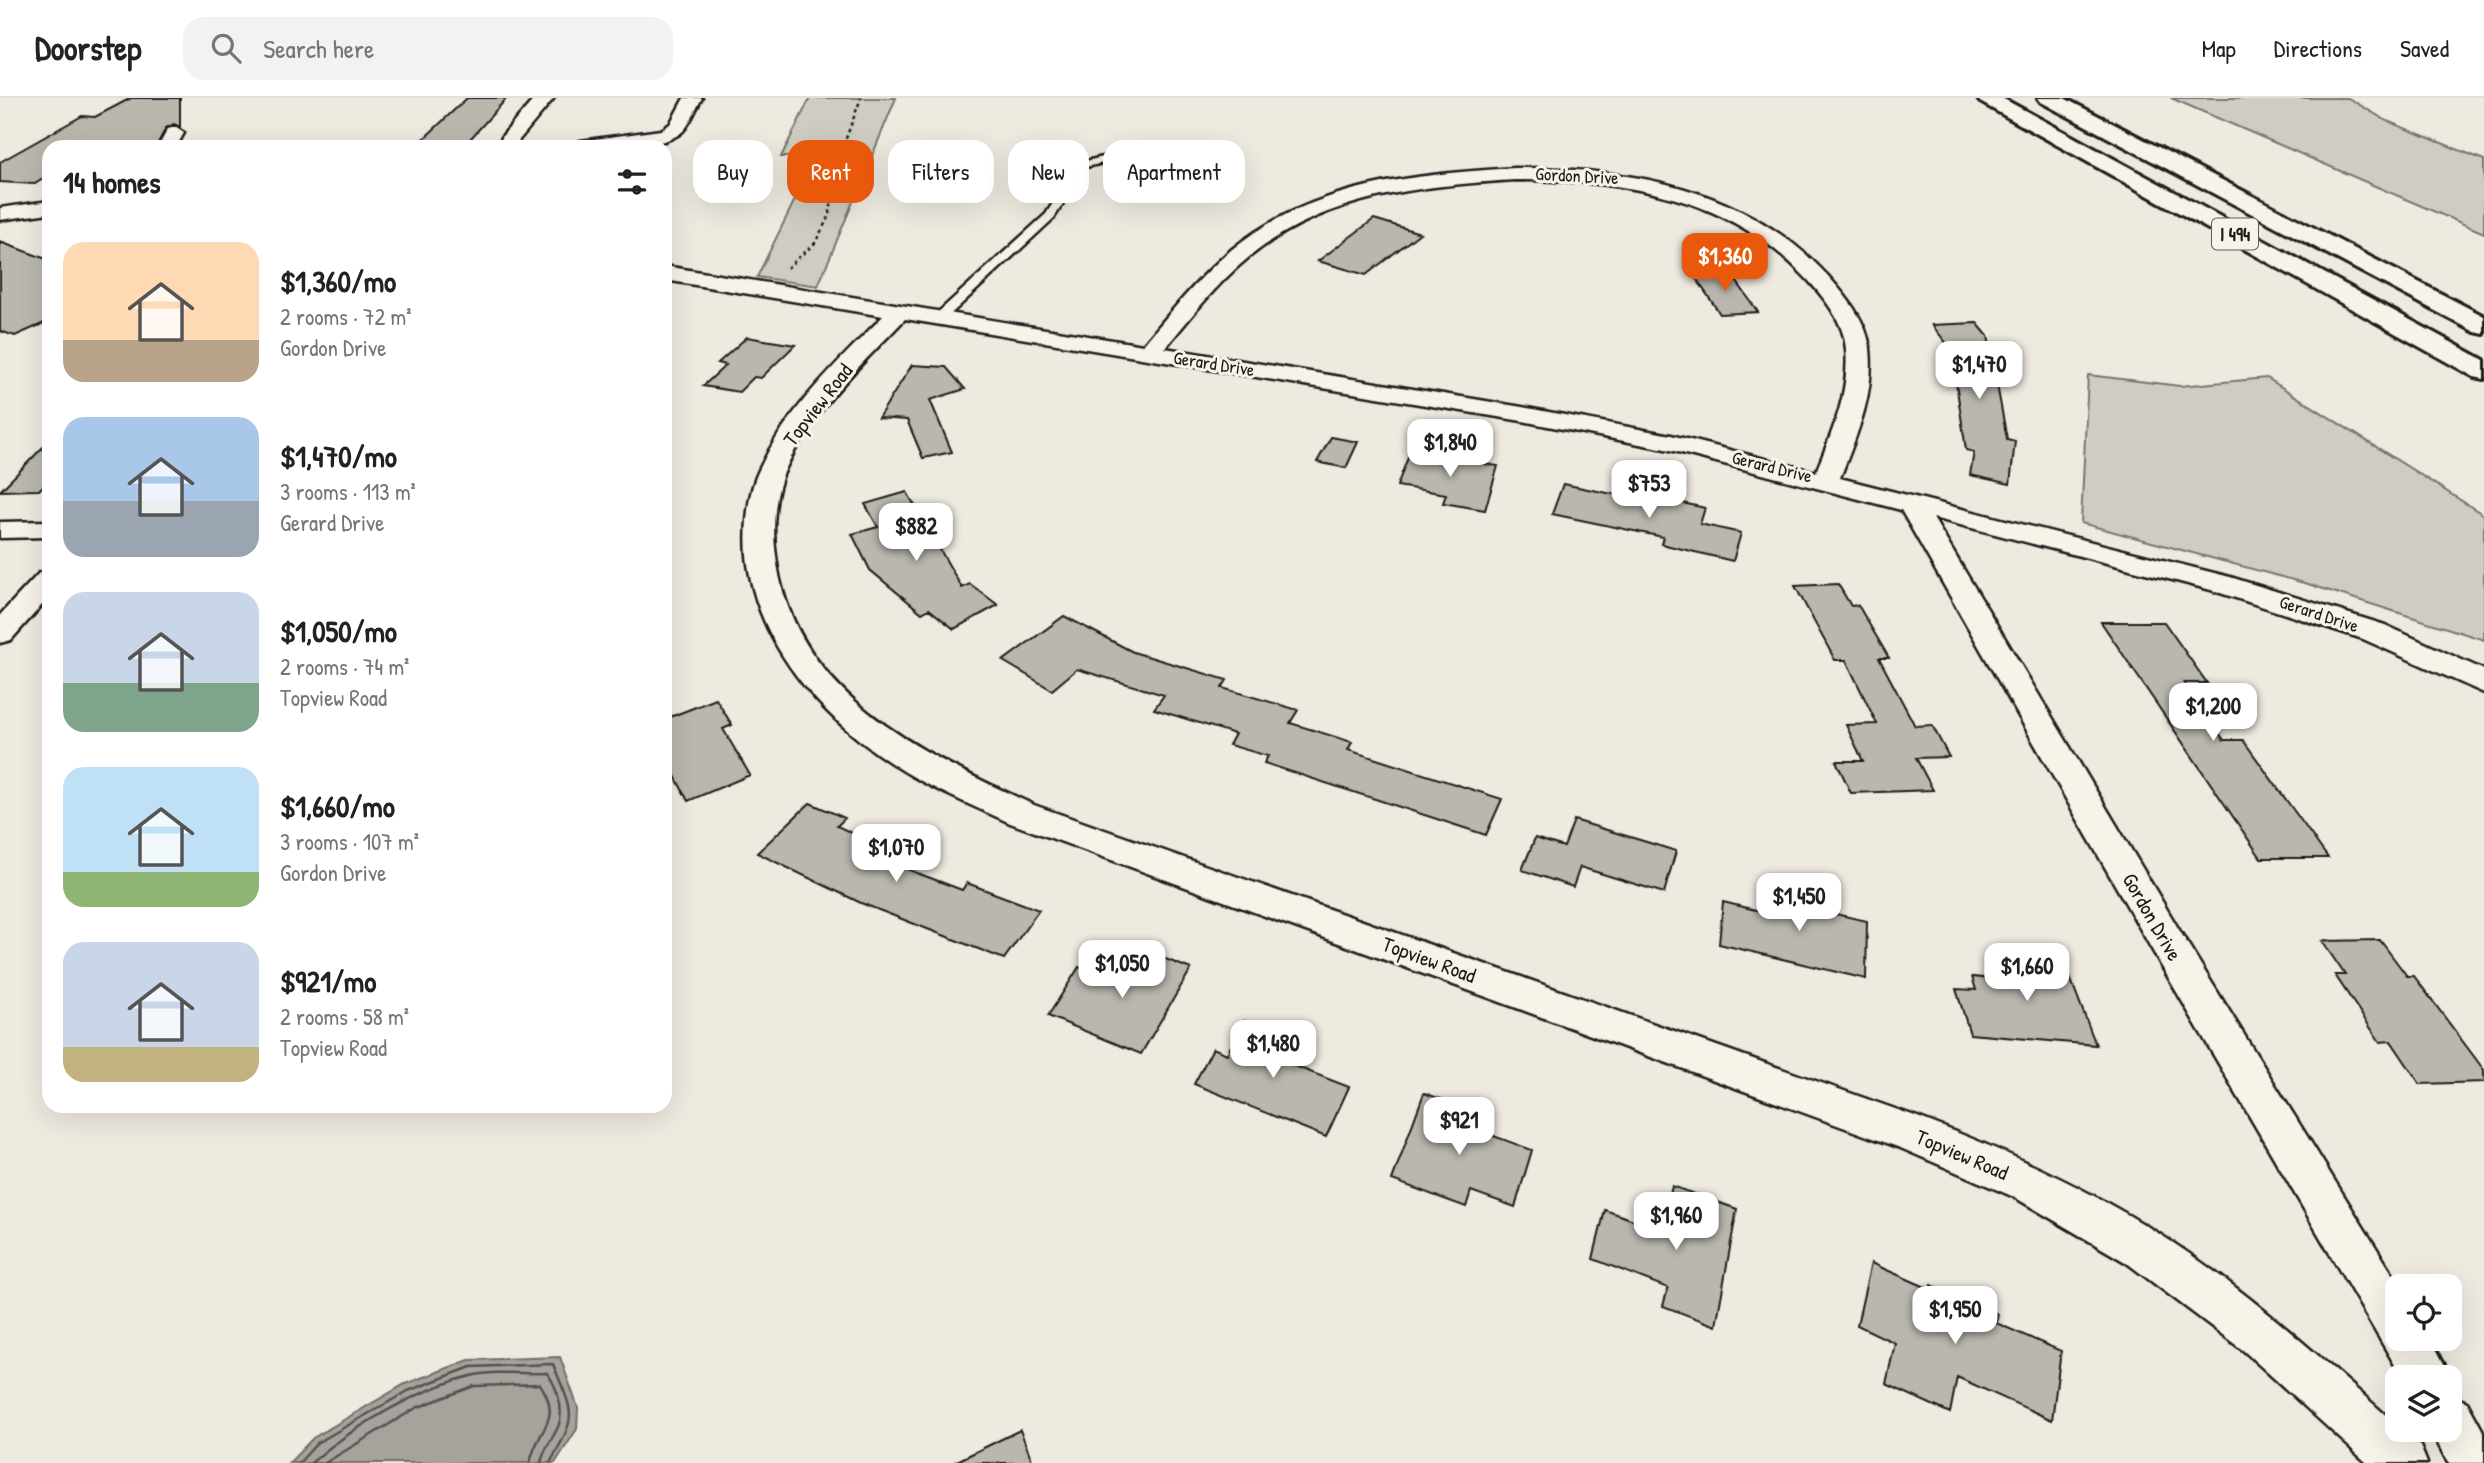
<!DOCTYPE html>
<meta charset="utf-8">
<style>
body{margin:0;font-family:"Patrick Hand",sans-serif;background:#f2f2f2;color:#222;height:100vh;display:flex;flex-direction:column;font-size:26px;white-space:nowrap}
*{box-sizing:border-box;margin:0}
p{font-size:23px;color:#767676}
.icon{flex:none;width:38px;height:38px;fill:none;stroke:currentColor;stroke-width:2;stroke-linecap:round;stroke-linejoin:round}
.map{position:relative;flex:1;overflow:hidden}
.side{position:absolute;left:42px;top:42px;width:630px;height:973px;display:flex;flex-direction:column;background:#fff;border-radius:21px;box-shadow:0 7px 28px #0002}
.side>*{flex:none}
.hud{position:absolute;left:693px;top:42px;width:665px;height:63px;display:flex;gap:14px}
.fabs{position:absolute;left:2385px;top:1176px;display:grid;gap:14px}
.fabs a{display:grid;place-items:center;width:77px;height:77px;border-radius:14px;background:#fff;box-shadow:0 7px 28px #0002;font-size:35px}
.price{position:absolute;translate:-50% -60px;padding:0 16px;border-radius:14px;background:#fff;color:#222;font-size:23px;line-height:46px;filter:drop-shadow(0 2px 4px #0008)}
.price::after{content:'';position:absolute;left:50%;top:42px;width:21px;height:16px;margin-left:-10px;background:inherit;clip-path:polygon(0 0,100% 0,50% 100%)}
.price.on{background:#ea580c;color:#fff}
ul{padding:0;list-style:none}
li{display:flex;align-items:center;gap:21px;height:175px;padding:0 21px}
li span{display:grid;place-items:center;flex:none;width:196px;height:140px;border-radius:21px;color:#555}
li>.icon{margin-inline-start:auto}
span .icon{width:84px;height:84px;fill:#fffc;stroke-width:1}
li b{font-size:30px}
h2{display:flex;justify-content:space-between;align-items:center;height:84px;padding:0 21px;font-size:30px}
.chip{padding:0 24px;border-radius:21px;background:#fff;box-shadow:0 7px 28px #0002;font-size:24px;line-height:63px}
.chip.on{background:#ea580c;color:#fff}
header{display:flex;align-items:center;gap:42px;box-sizing:border-box;height:98px;padding:0 35px;background:#fff;border-bottom:2px solid #e0e0e0}
header strong{font-size:33px}
nav{display:flex;gap:38px;margin-inline-start:auto;font-size:24px}
.search{width:490px;height:63px;background:#f2f2f2;display:flex;align-items:center;gap:18px;box-sizing:border-box;padding:0 24px;border-radius:21px;color:#767676;font-size:26px}
.map>svg:first-child{display:block}
.green{fill:#cfccc3;stroke:#767470;stroke-width:2}
.water{fill:#a6a39d;stroke:#6f6d69;stroke-width:2}
.lines{fill:none;stroke-linecap:round;stroke-linejoin:round}
.shore{stroke:#535250;stroke-width:2.5}
.building{fill:#bab7af;stroke:#1c1c1c;stroke-width:2}
.lane-casing{stroke:#1c1c1c;stroke-width:5}
.street-casing{stroke:#1c1c1c;stroke-width:5}
.highway-casing{stroke:#1c1c1c;stroke-width:6}
.path{stroke:#1c1c1c;stroke-width:2.5;stroke-dasharray:3.5 3.5;stroke-linecap:butt}
.lane{fill:#f7f3e8;fill-rule:evenodd}
.street{fill:#f7f3e8;fill-rule:evenodd}
.highway{fill:#f7f3e8;fill-rule:evenodd}
.labels{text-anchor:middle;stroke-width:6;stroke-linejoin:round;paint-order:stroke}
.far-street-label{font-size:18px;fill:#1c1c1c;stroke:#f7f3e8}
.shield{fill:#f7f3e8;stroke:#5e5c59;stroke-width:2}
.shield-label{font-size:19px;font-weight:bold;fill:#1c1c1c}
.street-label{font-size:21px;fill:#1c1c1c;stroke:#f7f3e8}
</style>
<header>
<strong>Doorstep</strong>
<div class="search"><svg class="icon" aria-label="search" viewBox="0 0 24 24"><circle cx="10" cy="10" r="6"/><path d="M15 15l6 6"/></svg>Search here</div>
<nav><a>Map</a><a>Directions</a><a>Saved</a></nav>
</header>
<div class="map">
<svg width="2484" height="1365" viewBox="0 0 2484 1365">
<rect width="100%" height="100%" fill="#eeeae0"/>
<filter id="ink" filterUnits="userSpaceOnUse"><feTurbulence type="fractalNoise" baseFrequency=".0143" numOctaves="2"/><feDisplacementMap in="SourceGraphic" scale="14" xChannelSelector="R" yChannelSelector="G"/><feConvolveMatrix kernelMatrix="1 2 1 2 8 2 1 2 1" color-interpolation-filters="sRGB"/></filter>
<g filter="url(#ink)">
<path class="green" d="M 810,0 L 896,0 L 818,188 L 757,179 L 816,59 L 781,59 Z
M 2171,0 L 2348,0 L 2387,23 L 2484,62 L 2484,135 Z
M 2088,277 L 2180,288 L 2267,280 L 2484,417 L 2484,542 L 2308,486 L 2081,425 Z"/>
<path class="water" d="M 560,1259 L 578,1310 L 577,1331 L 555,1365 L 289,1365 L 313,1340 L 405,1286 L 469,1262 Z"/>
<g class="lines">
<path class="shore" d="M 299,1365 L 317,1345 L 408,1293 L 471,1269 L 553,1266 C 574,1318 578,1315 550,1365
M 311,1365 C 352,1329 418,1291 471,1278 C 496,1272 522,1276 547,1275 C 557,1288 565,1313 558,1329 C 552,1342 544,1350 541,1365
M 325,1365 L 416,1310 L 474,1288 L 540,1286 C 564,1323 537,1330 530,1365"/>
</g>
<path class="building" d="M 131,0 L 180,0 L 180,29 L 174,26 L 166,30 L 156,49 L 49,49 L 49,77 L 35,86 L 0,84 L 0,64 L 82,18 L 95,19 Z
M 467,0 L 507,0 L 463,49 L 415,49 Z
M 1374,121 L 1420,135 L 1366,177 L 1318,163 Z
M 0,144 L 49,162 L 49,223 L 15,238 L 0,233 Z
M 1724,172 L 1733,184 L 1737,184 L 1758,214 L 1720,216 L 1692,174 Z
M 1977,225 L 1988,238 L 2007,341 L 2015,343 L 2010,386 L 1970,377 L 1974,354 L 1966,352 L 1951,251 L 1932,227 Z
M 747,239 L 795,247 L 761,280 L 754,279 L 739,294 L 703,288 L 726,267 L 718,265 Z
M 912,267 L 946,269 L 965,291 L 930,302 L 952,354 L 923,360 L 907,322 L 878,320 Z
M 1331,339 L 1358,344 L 1346,370 L 1317,364 Z
M 49,343 L 49,382 L 39,392 L 0,393 Z
M 1410,354 L 1498,368 L 1485,412 L 1443,405 L 1446,396 L 1397,388 Z
M 1563,386 L 1657,405 L 1660,400 L 1705,410 L 1700,426 L 1741,435 L 1733,463 L 1661,446 L 1663,439 L 1552,416 Z
M 907,394 L 962,490 L 970,486 L 998,507 L 954,531 L 929,511 L 922,515 L 870,472 L 852,436 L 878,429 L 865,406 Z
M 1838,486 L 1851,508 L 1858,507 L 1889,560 L 1879,560 L 1915,628 L 1932,627 L 1949,659 L 1916,660 L 1933,692 L 1851,695 L 1836,663 L 1863,663 L 1846,627 L 1877,626 L 1846,562 L 1835,562 L 1795,488 Z
M 1064,518 L 1133,554 L 1227,582 L 1222,590 L 1298,612 L 1290,625 L 1352,644 L 1348,652 L 1502,701 L 1486,737 L 1264,665 L 1268,658 L 1229,647 L 1235,636 L 1154,611 L 1164,597 L 1077,571 L 1052,592 L 1003,563 Z
M 2101,524 L 2164,524 L 2207,585 L 2184,585 L 2224,642 L 2243,642 L 2328,760 L 2261,760 Z
M 716,601 L 732,627 L 723,631 L 750,677 L 688,703 L 665,659 L 665,621 Z
M 810,705 L 845,720 L 837,728 L 891,753 L 883,762 L 962,792 L 967,785 L 1039,812 L 1004,861 L 861,805 L 757,755 Z
M 1574,722 L 1676,753 L 1664,795 L 1580,769 L 1573,789 L 1522,772 L 1535,740 L 1564,749 Z
M 1774,788 L 1826,800 L 1826,814 L 1867,823 L 1866,881 L 1719,846 L 1723,804 L 1772,816 Z
M 2380,842 L 2407,878 L 2414,878 L 2484,972 L 2484,984 L 2420,986 L 2391,943 L 2380,944 L 2335,877 L 2345,877 L 2322,843 Z
M 1135,849 L 1191,871 L 1141,956 L 1048,918 L 1079,869 L 1114,883 Z
M 1995,856 L 2063,861 L 2096,947 L 1970,936 L 1956,891 L 1976,892 L 1972,879 L 2004,882 Z
M 1244,923 L 1303,945 L 1292,967 L 1349,989 L 1326,1039 L 1194,986 L 1213,950 L 1227,956 Z
M 1424,995 L 1475,1013 L 1469,1029 L 1532,1052 L 1515,1109 L 1471,1093 L 1466,1109 L 1392,1082 Z
M 1672,1088 L 1737,1111 L 1716,1228 L 1663,1208 L 1668,1190 L 1593,1161 L 1605,1112 L 1662,1132 Z
M 1871,1165 L 1930,1191 L 1931,1187 L 1998,1216 L 1996,1225 L 2061,1253 L 2052,1322 L 1957,1279 L 1950,1315 L 1886,1286 L 1895,1245 L 1857,1227 Z
M 1020,1332 L 1033,1365 L 953,1365 Z"/>
<g class="lines">
<g class="lane-casing">
<path id="lane" d="M 1103,59 L 1215,73 L 1220,76 L 1215,79 L 1103,65 L 1086,69 L 1054,120 L 942,224 L 934,224 L 934,218 L 1046,116 L 1078,65 Z"/>
</g>
<g class="street-casing">
<path id="street" d="M 535,0 L 554,0 L 519,42 L 516,49 L 498,49 L 503,37 Z
M 684,0 L 702,0 C 696,10 691,25 683,33 C 663,53 598,49 571,49 L 580,43 L 661,32 L 670,26 Z
M 175,29 L 184,35 L 176,49 L 158,49 L 168,31 Z
M 1515,70 C 1630,70 1746,89 1828,178 C 1846,198 1867,223 1870,251 C 1875,296 1856,339 1840,380 L 2230,479 L 2385,527 L 2484,572 L 2484,595 L 2363,541 L 2211,492 L 1933,420 L 2184,840 L 2400,1188 L 2398,1241 L 2431,1241 L 2451,1279 L 2450,1282 L 2450,1279 L 2402,1279 L 2158,862 L 1901,412 L 1670,352 L 1522,323 L 905,221 C 861,267 813,311 786,370 C 774,395 772,431 776,458 C 792,596 923,656 1034,707 L 1915,1018 C 1999,1050 2082,1087 2158,1135 C 2245,1190 2321,1260 2398,1328 L 2398,1332 L 2402,1332 L 2420,1348 L 2427,1365 L 2367,1365 L 2244,1253 L 2127,1165 L 2014,1099 L 1903,1051 L 1010,725 C 970,706 928,690 891,665 C 821,619 756,546 747,458 C 745,431 747,395 760,370 C 788,310 838,264 883,218 L 665,182 L 665,168 L 1143,247 C 1171,214 1198,180 1231,152 C 1310,86 1417,76 1515,70 ZM 1515,82 C 1625,82 1729,97 1808,182 C 1826,202 1844,224 1846,251 C 1850,294 1832,335 1816,374 L 1671,337 L 1522,309 L 1165,250 C 1191,219 1216,186 1248,160 C 1324,97 1421,88 1515,82 Z
M 49,103 L 49,115 L 0,122 L 0,110 Z
M 49,423 L 49,439 L 0,440 L 0,424 Z
M 49,472 L 49,499 L 11,542 L 0,545 L 0,517 L 39,475 Z
M 2450,1297 L 2467,1304 L 2484,1335 L 2484,1365 L 2448,1365 L 2431,1332 L 2450,1332 Z"/>
</g>
<g class="highway-casing">
<path id="highway" d="M 1977,0 L 2002,0 L 2484,262 L 2484,281 L 2474,279 L 1980,4 Z
M 2038,0 L 2064,0 L 2484,218 L 2484,236 L 2475,234 L 2041,4 Z"/>
</g>
<path class="path" d="M 787,170 L 815,145 L 829,118 L 845,43 L 861,0"/>
<use href="#lane" class="lane"/>
<use href="#street" class="street"/>
<use href="#highway" class="highway"/>
</g>
</g>
<g class="labels">
<g class="far-street-label">
<text transform="translate(1577 78) rotate(3)" y="6">Gordon Drive</text>
<text transform="translate(1214 266) rotate(9)" y="6">Gerard Drive</text>
<text transform="translate(1772 369) rotate(14)" y="6">Gerard Drive</text>
<text transform="translate(2319 516) rotate(18)" y="6">Gerard Drive</text>
</g>
<rect class="shield" x="2212" y="120.5" width="46" height="31" rx="5"/>
<g class="shield-label">
<text x="2235" y="143">I 494</text>
</g>
<g class="street-label">
<text transform="translate(818 307) rotate(-52)" y="7">Topview Road</text>
<text transform="translate(2152 819) rotate(60)" y="7">Gordon Drive</text>
<text transform="translate(1429 862) rotate(20)" y="7">Topview Road</text>
<text transform="translate(1962 1057) rotate(23)" y="7">Topview Road</text>
</g>
</g>
</svg>
<div class="fabs">
<a><svg class="icon" aria-label="locate" viewBox="0 0 24 24"><circle cx="12" cy="12" r="6"/><path d="M12 2v4M12 18v4M2 12h4M18 12h4"/></svg></a>
<a><svg class="icon" aria-label="layers" viewBox="0 0 24 24"><path d="M12 4l9 5-9 5-9-5zM3 14l9 5 9-5"/></svg></a>
</div>
<b class="price on" style="left:1725px;top:195px">$1,360</b>
<b class="price" style="left:1979px;top:303px">$1,470</b>
<b class="price" style="left:1450px;top:381px">$1,840</b>
<b class="price" style="left:1649px;top:422px">$753</b>
<b class="price" style="left:916px;top:465px">$882</b>
<b class="price" style="left:2213px;top:645px">$1,200</b>
<b class="price" style="left:896px;top:786px">$1,070</b>
<b class="price" style="left:1799px;top:835px">$1,450</b>
<b class="price" style="left:1122px;top:902px">$1,050</b>
<b class="price" style="left:2027px;top:905px">$1,660</b>
<b class="price" style="left:1273px;top:982px">$1,480</b>
<b class="price" style="left:1459px;top:1059px">$921</b>
<b class="price" style="left:1676px;top:1154px">$1,960</b>
<b class="price" style="left:1955px;top:1248px">$1,950</b>
<div class="hud">
<a class="chip">Buy</a>
<a class="chip on">Rent</a>
<a class="chip">Filters</a>
<a class="chip">New</a>
<a class="chip">Apartment</a>
</div>
<section class="side">
<h2>14 homes<svg class="icon" aria-label="filters" viewBox="0 0 24 24"><path d="M4 7h16M4 17h16"/><circle cx="9" cy="7" r="2"/><circle cx="15" cy="17" r="2"/></svg></h2>
<ul>
<li><span style="background:linear-gradient(#ffd9b3 70%,#b9a48a 0)"><svg class="icon" aria-label="home" viewBox="0 0 24 24"><path d="M3 11l9-7 9 7M6 9v11h12V9"/></svg></span><div><b>$1,360/mo</b><p>2 rooms · 72 m²</p><p>Gordon Drive</p></div></li>
<li><span style="background:linear-gradient(#a9c7e8 60%,#9aa5b1 0)"><svg class="icon" aria-label="home" viewBox="0 0 24 24"><path d="M3 11l9-7 9 7M6 9v11h12V9"/></svg></span><div><b>$1,470/mo</b><p>3 rooms · 113 m²</p><p>Gerard Drive</p></div></li>
<li><span style="background:linear-gradient(#c9d6e8 65%,#7fa58c 0)"><svg class="icon" aria-label="home" viewBox="0 0 24 24"><path d="M3 11l9-7 9 7M6 9v11h12V9"/></svg></span><div><b>$1,050/mo</b><p>2 rooms · 74 m²</p><p>Topview Road</p></div></li>
<li><span style="background:linear-gradient(#bfe0f5 75%,#8fb573 0)"><svg class="icon" aria-label="home" viewBox="0 0 24 24"><path d="M3 11l9-7 9 7M6 9v11h12V9"/></svg></span><div><b>$1,660/mo</b><p>3 rooms · 107 m²</p><p>Gordon Drive</p></div></li>
<li><span style="background:linear-gradient(#c9d6e8 75%,#c2b280 0)"><svg class="icon" aria-label="home" viewBox="0 0 24 24"><path d="M3 11l9-7 9 7M6 9v11h12V9"/></svg></span><div><b>$921/mo</b><p>2 rooms · 58 m²</p><p>Topview Road</p></div></li>
</ul>
</section>
</div>
